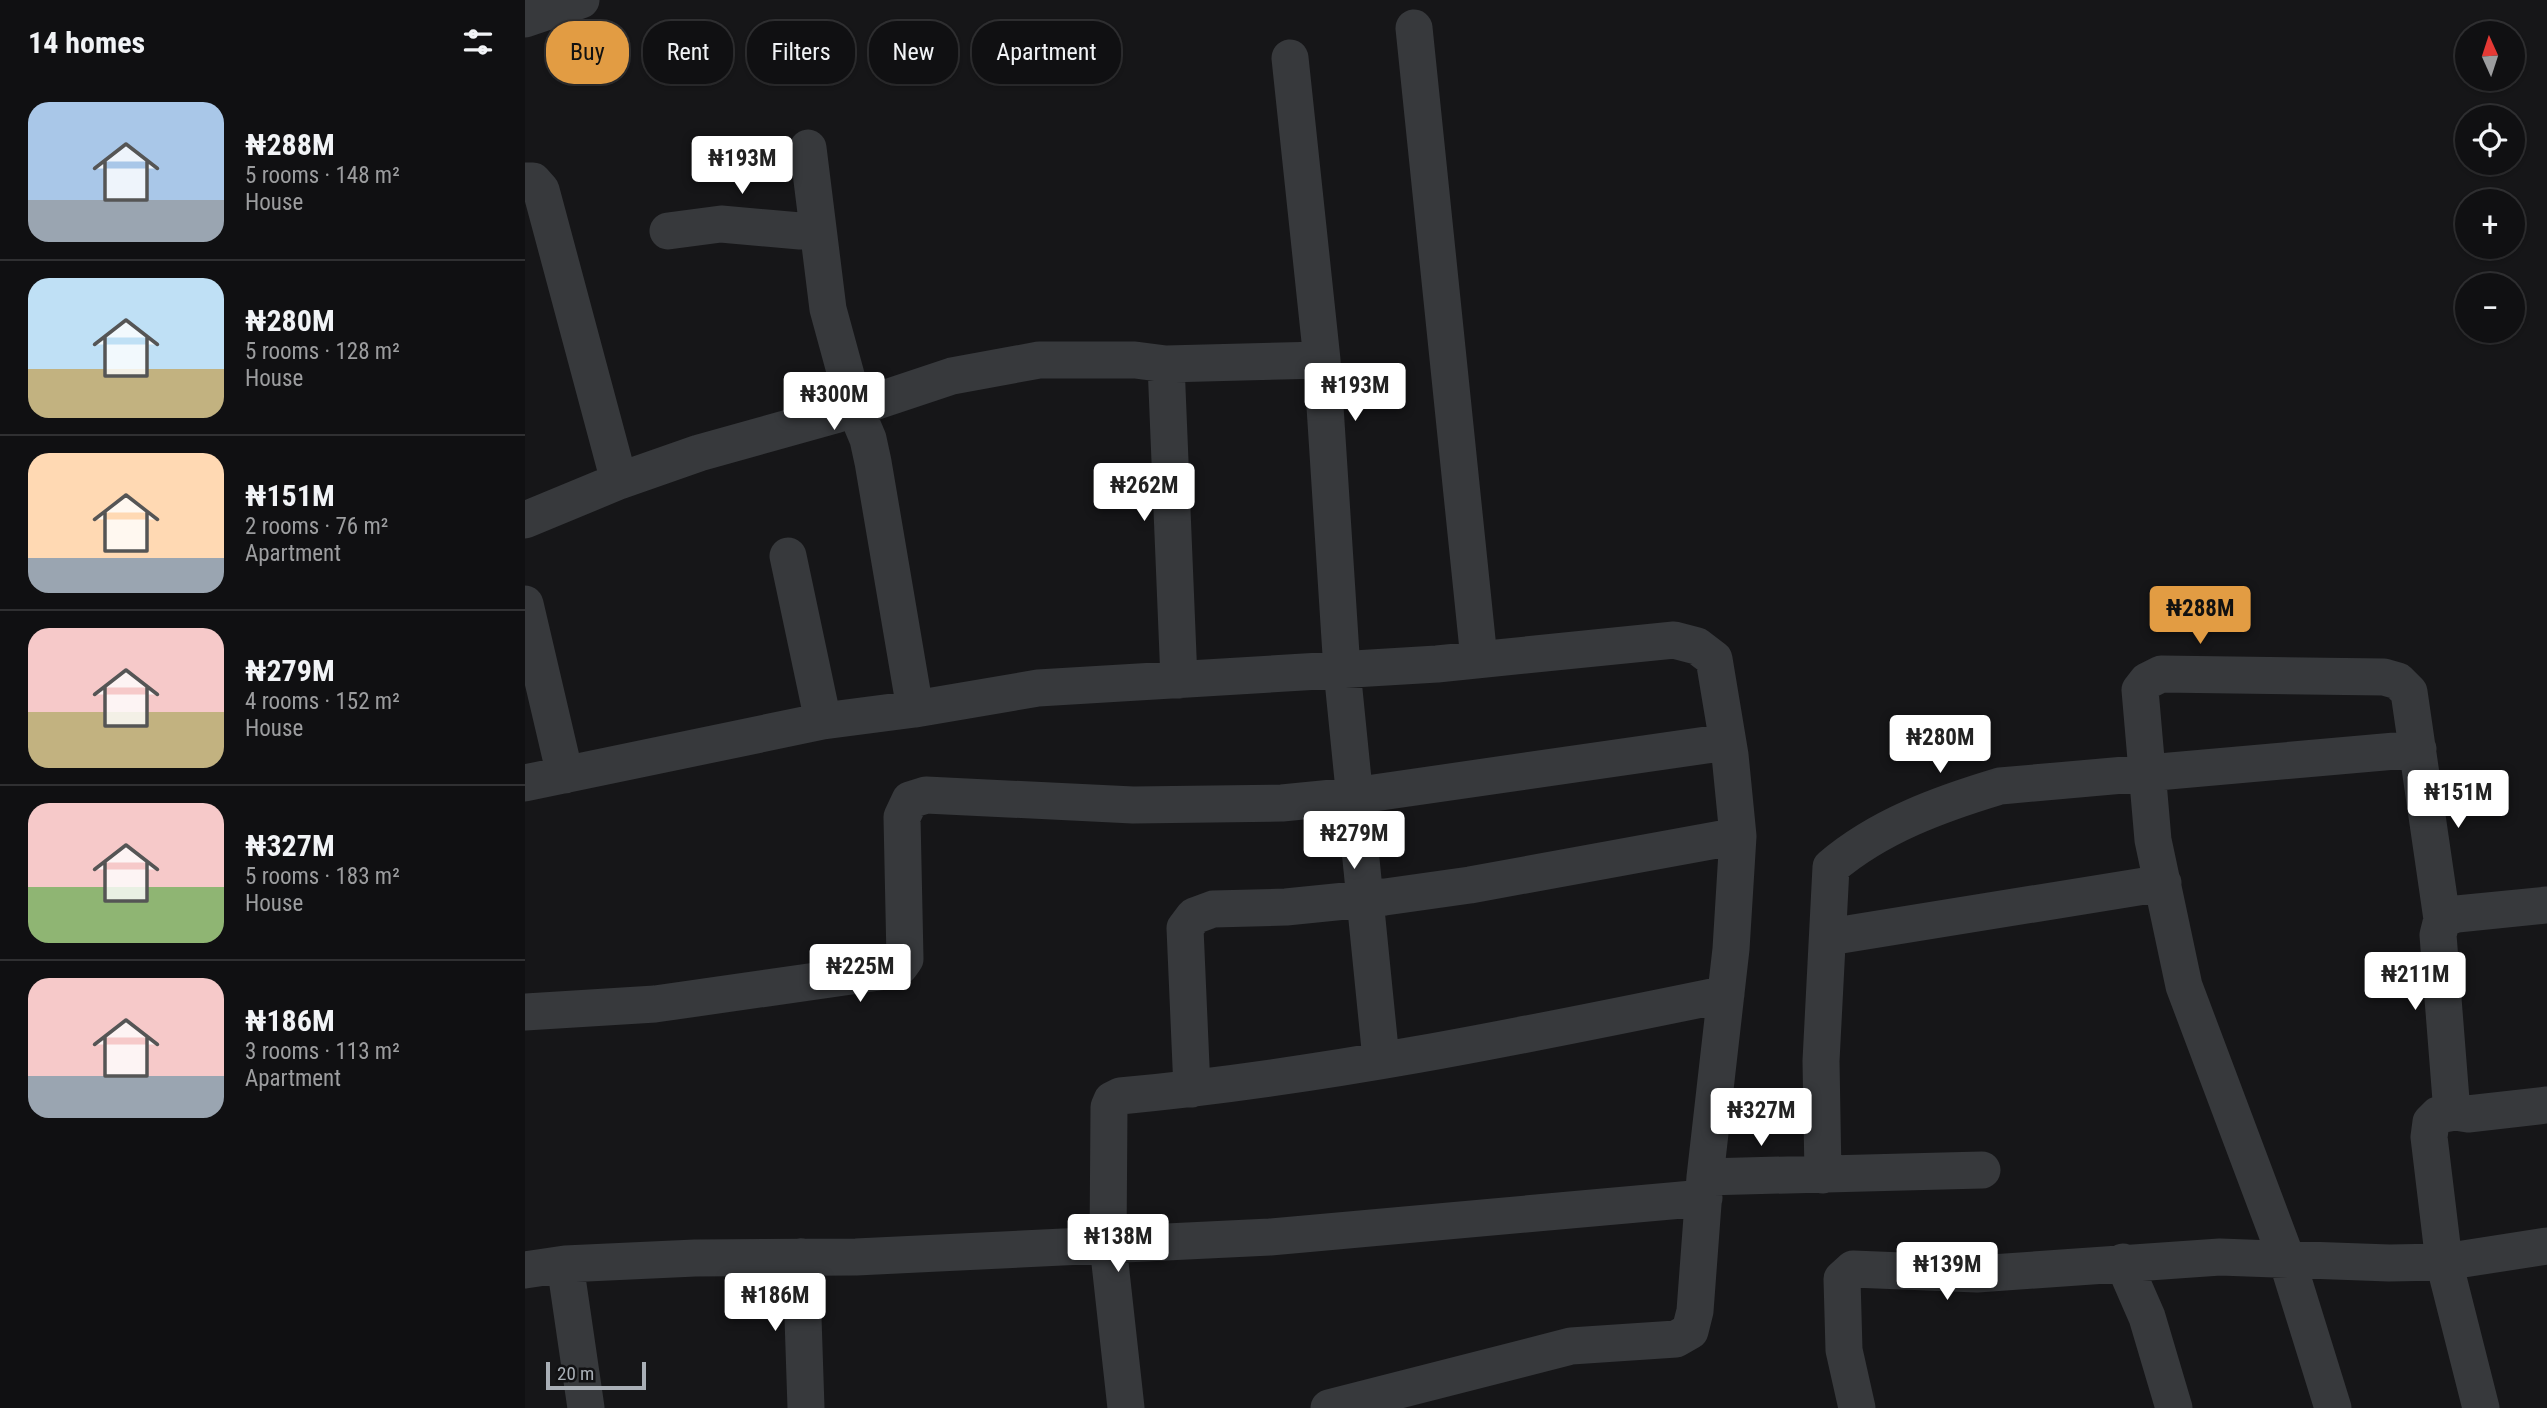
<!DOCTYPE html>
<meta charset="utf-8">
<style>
body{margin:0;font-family:"Roboto Condensed",sans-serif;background:#1e1e20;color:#f1f3f6;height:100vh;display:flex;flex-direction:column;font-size:26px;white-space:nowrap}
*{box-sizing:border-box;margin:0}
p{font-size:23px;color:#9c9d9f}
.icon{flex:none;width:38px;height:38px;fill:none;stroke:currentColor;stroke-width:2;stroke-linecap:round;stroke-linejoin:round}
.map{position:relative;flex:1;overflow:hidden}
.drawer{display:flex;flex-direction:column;background:#101012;width:525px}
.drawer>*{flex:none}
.hud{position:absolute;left:21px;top:21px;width:665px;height:63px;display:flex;gap:14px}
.needle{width:46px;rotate:357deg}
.tools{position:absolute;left:1930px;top:21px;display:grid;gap:14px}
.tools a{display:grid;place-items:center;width:70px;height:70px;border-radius:50%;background:#101012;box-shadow:0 2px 5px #0004,0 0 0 2px #303032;font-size:35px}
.scale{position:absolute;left:21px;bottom:18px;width:100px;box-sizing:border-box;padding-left:7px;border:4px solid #a9afb6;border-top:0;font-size:19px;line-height:24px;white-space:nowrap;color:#a9afb6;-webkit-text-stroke:5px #111113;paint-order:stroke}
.price{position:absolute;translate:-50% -60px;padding:0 16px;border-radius:7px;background:#fff;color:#222;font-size:23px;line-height:46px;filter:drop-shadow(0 2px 4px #0008)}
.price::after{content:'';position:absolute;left:50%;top:42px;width:21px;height:16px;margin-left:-10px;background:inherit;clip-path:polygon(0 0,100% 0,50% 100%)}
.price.current{background:#e29c43;color:#111}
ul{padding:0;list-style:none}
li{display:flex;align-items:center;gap:21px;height:175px;padding:0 28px}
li+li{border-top:2px solid #303032}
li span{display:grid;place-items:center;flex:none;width:196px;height:140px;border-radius:21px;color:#555}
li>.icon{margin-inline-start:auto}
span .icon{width:84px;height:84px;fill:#fffc;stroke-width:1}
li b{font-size:30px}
h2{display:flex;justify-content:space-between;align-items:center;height:84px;padding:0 28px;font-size:30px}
.pill{padding:0 24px;border-radius:28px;background:#101012;box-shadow:0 2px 5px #0004,0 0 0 2px #303032;font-size:24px;line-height:63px}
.pill.current{background:#e29c43;color:#111}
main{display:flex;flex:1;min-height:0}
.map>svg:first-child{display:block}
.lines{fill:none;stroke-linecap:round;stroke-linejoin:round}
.street{stroke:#37393c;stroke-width:37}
</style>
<main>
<section class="drawer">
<h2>14 homes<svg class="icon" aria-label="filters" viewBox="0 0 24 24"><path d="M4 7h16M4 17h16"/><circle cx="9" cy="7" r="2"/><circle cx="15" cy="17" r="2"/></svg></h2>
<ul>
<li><span style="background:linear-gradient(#a9c7e8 70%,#9aa5b1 0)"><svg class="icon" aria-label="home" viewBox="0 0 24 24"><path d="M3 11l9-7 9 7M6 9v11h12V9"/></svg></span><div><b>₦288M</b><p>5 rooms · 148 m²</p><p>House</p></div></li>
<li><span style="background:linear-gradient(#bfe0f5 65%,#c2b280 0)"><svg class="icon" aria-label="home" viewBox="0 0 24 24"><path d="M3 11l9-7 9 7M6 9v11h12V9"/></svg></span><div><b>₦280M</b><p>5 rooms · 128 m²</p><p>House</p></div></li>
<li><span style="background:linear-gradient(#ffd9b3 75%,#9aa5b1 0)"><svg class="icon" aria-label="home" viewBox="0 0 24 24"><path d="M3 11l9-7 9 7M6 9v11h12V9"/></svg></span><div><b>₦151M</b><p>2 rooms · 76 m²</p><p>Apartment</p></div></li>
<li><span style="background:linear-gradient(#f6c9c9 60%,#c2b280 0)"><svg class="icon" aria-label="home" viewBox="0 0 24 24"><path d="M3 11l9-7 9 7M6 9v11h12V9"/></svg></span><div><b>₦279M</b><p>4 rooms · 152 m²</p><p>House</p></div></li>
<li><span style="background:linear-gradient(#f6c9c9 60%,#8fb573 0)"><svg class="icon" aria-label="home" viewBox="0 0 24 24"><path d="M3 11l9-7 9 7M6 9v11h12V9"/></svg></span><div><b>₦327M</b><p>5 rooms · 183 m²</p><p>House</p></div></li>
<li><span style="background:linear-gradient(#f6c9c9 70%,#9aa5b1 0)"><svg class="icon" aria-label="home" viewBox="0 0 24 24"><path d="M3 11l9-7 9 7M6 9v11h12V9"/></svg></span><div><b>₦186M</b><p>3 rooms · 113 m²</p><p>Apartment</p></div></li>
</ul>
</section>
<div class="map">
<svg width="2022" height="1408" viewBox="0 0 2022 1408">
<rect width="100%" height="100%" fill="#161618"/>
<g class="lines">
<path class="street" d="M 0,19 L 56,0
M 889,28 L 954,659
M 765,58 L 797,360 L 817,670 L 856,1059
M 283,148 L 303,309 L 330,408 L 343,439 L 348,462 L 390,709
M 0,181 L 8,181 L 16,190 L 94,481
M 143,231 L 196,224 L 275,231 L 292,229
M 641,364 L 654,680
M 0,520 L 94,481 L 174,453 L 310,415 L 427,376 L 514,360 L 610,360 L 641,364 L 797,360
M 263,556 L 298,721
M 0,604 L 40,775
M 0,783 L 298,721 L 390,709 L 513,688 L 912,664 L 1149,640 L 1172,646 L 1189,659 L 1205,755 L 1213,836 L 1206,949 L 1180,1177 L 1170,1311 L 1165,1331 L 1151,1339 L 1046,1346 L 804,1408
M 2022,905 L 1932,914 L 1917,919 L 1913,935 L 1926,1100 L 1930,1112 L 1943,1114 L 2022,1105
M 1304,937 L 1638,883
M 0,1012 L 130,1004 L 361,971 L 375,966 L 380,959 L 377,817 L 385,800 L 401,795 L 608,805 L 757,803 L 828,796 L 1202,742
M 667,1089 L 660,928 L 669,916 L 688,909 L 761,907 L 860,897 L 945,885 L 1213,836
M 1930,1112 L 1913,1115 L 1906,1122 L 1904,1137 L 1919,1262 L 1956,1408
M 1298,1175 L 1296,1061 L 1306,867 C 1354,826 1415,804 1475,786 L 1893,749
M 1180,1177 L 1457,1170
M 276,1257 L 281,1408
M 1598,1262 L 1622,1317 L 1649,1408
M 40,1264 L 61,1408
M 0,1270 L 40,1264 L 170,1258 L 331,1257 L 745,1237 L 1179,1198
M 601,1408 L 583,1245 L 584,1107 L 587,1100 L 595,1096 C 799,1077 1001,1035 1201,994
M 1332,1408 L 1319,1350 L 1317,1279 L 1328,1269 L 1452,1274 L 1695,1257 L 1864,1263 L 1919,1262 L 2022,1246
M 1808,1408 L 1762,1260 L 1659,986 L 1628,840 L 1615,690 L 1622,681 L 1636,674 L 1859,677 L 1873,681 L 1884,692 L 1917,919"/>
</g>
</svg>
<div class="tools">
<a><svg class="needle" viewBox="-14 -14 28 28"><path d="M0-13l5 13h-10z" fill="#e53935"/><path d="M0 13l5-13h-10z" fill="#9c9d9f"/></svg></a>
<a><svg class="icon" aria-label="locate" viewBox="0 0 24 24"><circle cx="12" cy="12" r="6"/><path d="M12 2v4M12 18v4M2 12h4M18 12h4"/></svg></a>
<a>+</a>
<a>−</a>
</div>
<div class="scale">20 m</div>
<b class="price" style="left:217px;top:196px">₦193M</b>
<b class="price" style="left:830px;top:423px">₦193M</b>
<b class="price" style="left:309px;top:432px">₦300M</b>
<b class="price" style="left:619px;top:523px">₦262M</b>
<b class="price current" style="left:1675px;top:646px">₦288M</b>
<b class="price" style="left:1415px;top:775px">₦280M</b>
<b class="price" style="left:1933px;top:830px">₦151M</b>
<b class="price" style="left:829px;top:871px">₦279M</b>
<b class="price" style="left:335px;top:1004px">₦225M</b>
<b class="price" style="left:1890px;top:1012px">₦211M</b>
<b class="price" style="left:1236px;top:1148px">₦327M</b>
<b class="price" style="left:593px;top:1274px">₦138M</b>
<b class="price" style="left:1422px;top:1302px">₦139M</b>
<b class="price" style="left:250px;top:1333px">₦186M</b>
<div class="hud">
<a class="pill current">Buy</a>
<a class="pill">Rent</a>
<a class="pill">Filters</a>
<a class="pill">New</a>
<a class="pill">Apartment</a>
</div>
</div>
</main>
